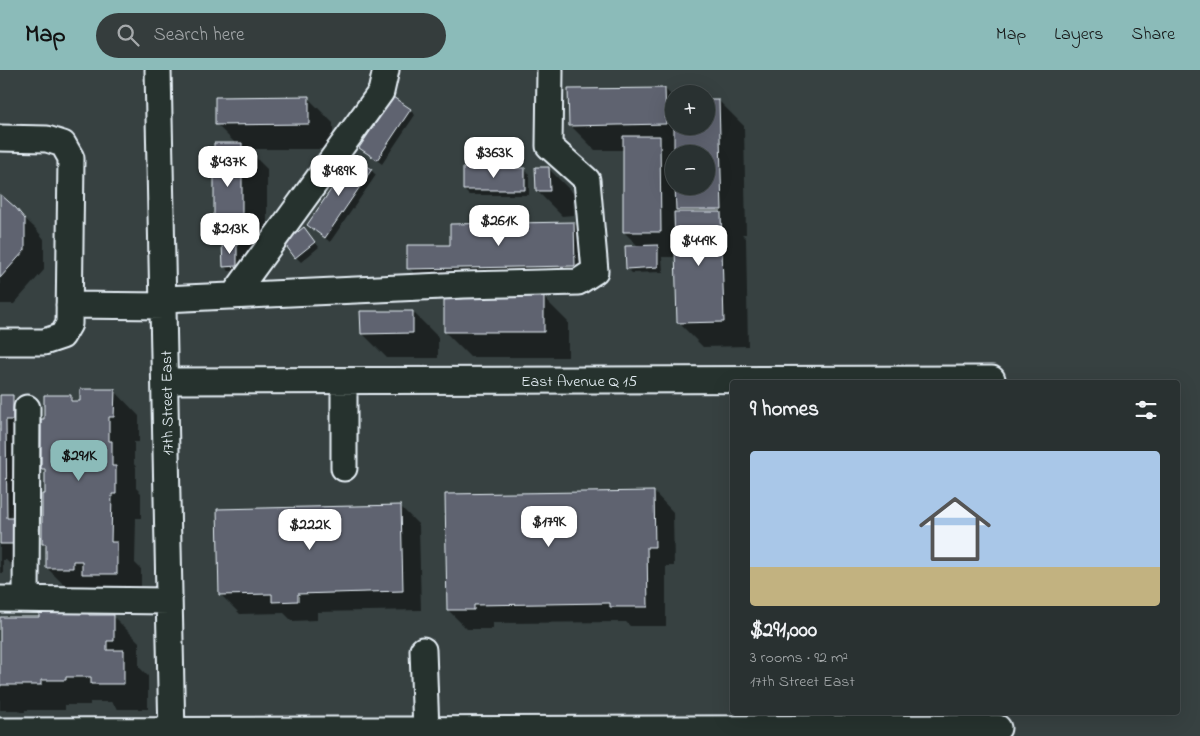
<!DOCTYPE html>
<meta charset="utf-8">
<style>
body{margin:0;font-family:"Indie Flower",sans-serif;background:#353d3d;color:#f1f3f6;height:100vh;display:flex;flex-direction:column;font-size:19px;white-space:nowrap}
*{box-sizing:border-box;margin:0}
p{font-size:16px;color:#a5a9ab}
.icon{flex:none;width:28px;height:28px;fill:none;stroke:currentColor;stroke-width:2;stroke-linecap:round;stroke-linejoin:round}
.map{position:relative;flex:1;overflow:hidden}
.side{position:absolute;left:730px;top:310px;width:450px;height:335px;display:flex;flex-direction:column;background:#293131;border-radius:5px;box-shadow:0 5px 20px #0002,0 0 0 1px #454c4d}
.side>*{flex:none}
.buttons{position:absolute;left:665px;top:15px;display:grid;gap:10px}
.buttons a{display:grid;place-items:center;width:50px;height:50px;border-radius:50%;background:#293131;box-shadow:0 5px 20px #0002,0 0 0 1px #454c4d;font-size:25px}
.price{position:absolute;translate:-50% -42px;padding:0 11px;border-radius:10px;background:#fff;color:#222;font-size:16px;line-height:32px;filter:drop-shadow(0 1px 2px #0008)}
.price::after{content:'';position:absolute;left:50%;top:30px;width:15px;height:11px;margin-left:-8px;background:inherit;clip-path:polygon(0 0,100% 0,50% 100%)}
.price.on{background:#8bbbb9;color:#111}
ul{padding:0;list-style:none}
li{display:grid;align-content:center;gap:10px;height:265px;padding:0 20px}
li+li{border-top:1px solid #454c4d}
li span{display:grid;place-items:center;height:155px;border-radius:5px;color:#555}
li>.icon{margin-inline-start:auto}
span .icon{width:90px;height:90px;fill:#fffc;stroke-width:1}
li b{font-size:21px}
h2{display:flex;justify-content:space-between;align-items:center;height:60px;padding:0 20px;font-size:21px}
header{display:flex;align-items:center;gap:30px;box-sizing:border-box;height:70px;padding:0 25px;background:#8bbbb9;color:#111}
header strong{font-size:24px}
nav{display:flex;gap:28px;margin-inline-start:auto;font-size:18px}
.search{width:350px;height:45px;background:#353d3d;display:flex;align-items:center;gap:12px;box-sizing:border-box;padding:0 18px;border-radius:28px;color:#a5a9ab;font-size:19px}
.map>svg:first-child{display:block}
.shadow{fill:#0007;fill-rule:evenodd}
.building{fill:#5f6370;stroke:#e8f1f8}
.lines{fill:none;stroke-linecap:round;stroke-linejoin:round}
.minor-casing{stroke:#e8f1f8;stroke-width:29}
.minor{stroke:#26332d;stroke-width:25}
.labels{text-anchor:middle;stroke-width:4;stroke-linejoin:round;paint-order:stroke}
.street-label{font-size:16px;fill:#e8f1f8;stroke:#26332d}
</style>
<header>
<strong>Map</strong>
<div class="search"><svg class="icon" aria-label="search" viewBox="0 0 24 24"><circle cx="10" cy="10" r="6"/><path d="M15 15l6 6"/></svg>Search here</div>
<nav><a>Map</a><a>Layers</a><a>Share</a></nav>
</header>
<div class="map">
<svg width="1200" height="666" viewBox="0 0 1200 666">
<rect width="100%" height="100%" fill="#374141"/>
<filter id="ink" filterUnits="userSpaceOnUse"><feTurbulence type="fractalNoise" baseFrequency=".02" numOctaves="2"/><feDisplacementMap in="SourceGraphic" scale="10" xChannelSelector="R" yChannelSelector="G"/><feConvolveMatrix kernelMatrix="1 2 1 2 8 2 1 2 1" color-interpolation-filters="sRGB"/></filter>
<g filter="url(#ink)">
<path class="shadow" d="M 665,19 L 674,28 L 674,56 L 706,56 L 719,31 L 744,56 L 746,164 L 742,164 L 746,168 L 748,276 L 703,277 L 678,252 L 676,187 L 662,187 L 663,202 L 632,203 L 627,198 L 639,177 L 624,162 L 624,80 L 595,80 L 570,55 ZM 674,84 L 706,84 L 706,116 L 674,116 Z
M 308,28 L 333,53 L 333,79 L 247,79 L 267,99 L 267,186 L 242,186 L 242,201 L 229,201 L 224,196 L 228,174 L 215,161 L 236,74 L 216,54 Z
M 410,40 L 415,45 L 382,94 L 361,78 Z
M 548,98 L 573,123 L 574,145 L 562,146 L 537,121 Z
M 524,99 L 529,104 L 529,125 L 469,125 L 464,120 Z
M 371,100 L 376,105 L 330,172 L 309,155 Z
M 0,125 L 35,158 L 44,169 L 44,200 L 14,234 L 0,234 Z
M 574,153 L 579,158 L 580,200 L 414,203 L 409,198 Z
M 309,164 L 319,177 L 301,192 L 296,187 Z
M 543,227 L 568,252 L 568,287 L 470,287 L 445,262 Z
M 413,242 L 438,267 L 438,288 L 387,288 L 362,263 Z
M 114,320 L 139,346 L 139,372 L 134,372 L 134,394 L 136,397 L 136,418 L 141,423 L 141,448 L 136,448 L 135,493 L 141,499 L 141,529 L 72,523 L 47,498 L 47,478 L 43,474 L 47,403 L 42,399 L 46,350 L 70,326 L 77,333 Z
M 0,326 L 12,326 L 37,351 L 14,498 L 6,490 L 3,490 L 3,503 L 0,503 Z
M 654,422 L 673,442 L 674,496 L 666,496 L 666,556 L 630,556 L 626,552 L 493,553 L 493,559 L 467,559 L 448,540 Z
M 400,436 L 419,455 L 421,540 L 317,542 L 317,550 L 292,551 L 284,543 L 240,544 L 221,525 Z
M 89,542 L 93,547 L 114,547 L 139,572 L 139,597 L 148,606 L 148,639 L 118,639 L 111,632 L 90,632 L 90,635 L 65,635 L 65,640 L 25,640 L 25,642 L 21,642 L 19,640 L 0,640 L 0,548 L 41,548 Z"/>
<path class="building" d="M 665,18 L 666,54 L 569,56 L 568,19 Z
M 309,26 L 309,54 L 215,55 L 215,27 Z
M 393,27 L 411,39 L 377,90 L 359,78 Z
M 706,30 L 719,30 L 722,140 L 676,140 L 675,116 L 706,116 L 706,84 L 674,84 L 674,56 L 706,56 Z
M 623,66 L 660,66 L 661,162 L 623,162 Z
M 214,73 L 242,73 L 242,162 L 214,162 Z
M 353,87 L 372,99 L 325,168 L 307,155 Z
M 535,97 L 549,97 L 550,121 L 536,121 Z
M 463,98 L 525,98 L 525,120 L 463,120 Z
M 0,124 L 16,138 L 25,149 L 25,180 L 0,208 Z
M 674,142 L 721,142 L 724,252 L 677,253 Z
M 574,152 L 575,196 L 407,199 L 407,175 L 450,175 L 450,154 Z
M 304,157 L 315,172 L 295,188 L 284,173 Z
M 222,173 L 237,173 L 237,196 L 223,197 Z
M 658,175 L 658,197 L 626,199 L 625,176 Z
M 444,226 L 544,226 L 544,262 L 444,262 Z
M 360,241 L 413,241 L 413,263 L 361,264 Z
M 80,319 L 115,319 L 114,347 L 109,347 L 109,371 L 112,371 L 112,396 L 116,396 L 116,424 L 112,424 L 111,472 L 117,472 L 117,504 L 82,504 L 82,491 L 73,491 L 73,498 L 46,498 L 46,474 L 42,474 L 42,424 L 45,424 L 45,399 L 41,399 L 41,349 L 44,349 L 44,325 L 71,325 L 71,331 L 80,331 Z
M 0,325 L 13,325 L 13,350 L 6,350 L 7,448 L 14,448 L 14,474 L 0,474 Z
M 654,421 L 655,477 L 647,477 L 648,537 L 610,537 L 610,533 L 474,535 L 474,540 L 447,540 L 445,424 Z
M 401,435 L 403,521 L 298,524 L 298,531 L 272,532 L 272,524 L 219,525 L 217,439 Z
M 89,541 L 89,545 L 114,545 L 114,571 L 107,571 L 107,580 L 124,580 L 124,614 L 91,614 L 91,607 L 66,607 L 66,610 L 41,610 L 41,615 L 1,615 L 0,617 L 0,547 L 39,547 L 39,542 Z"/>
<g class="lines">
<g class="minor-casing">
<path id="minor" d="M 158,0 L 172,666
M 0,68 L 47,69 L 63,74 L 71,88 L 69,254 L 62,266 L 44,272 L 0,272
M 233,226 L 381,22 L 386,0
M 164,229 L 464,215 L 578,212 L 595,201 L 587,110 L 549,76 L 550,0
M 69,235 L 164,236
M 166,311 L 992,309
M 344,311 L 344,398
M 0,529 L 169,531
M 26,529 L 27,338
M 423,580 L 426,661
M 0,661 L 998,658"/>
</g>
<use href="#minor" class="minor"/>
</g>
</g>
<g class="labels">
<g class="street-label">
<text x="579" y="316">East Avenue Q 15</text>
<text transform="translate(166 333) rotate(-91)" y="6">17th Street East</text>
</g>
</g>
</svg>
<div class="buttons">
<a>+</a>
<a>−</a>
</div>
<b class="price" style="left:494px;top:109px">$363K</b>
<b class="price" style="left:228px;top:118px">$437K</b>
<b class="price" style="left:339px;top:127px">$489K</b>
<b class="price" style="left:499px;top:177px">$261K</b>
<b class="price" style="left:230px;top:185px">$213K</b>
<b class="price" style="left:699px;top:197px">$449K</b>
<b class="price on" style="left:79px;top:412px">$291K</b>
<b class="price" style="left:549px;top:478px">$179K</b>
<b class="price" style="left:310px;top:481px">$222K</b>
<section class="side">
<h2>9 homes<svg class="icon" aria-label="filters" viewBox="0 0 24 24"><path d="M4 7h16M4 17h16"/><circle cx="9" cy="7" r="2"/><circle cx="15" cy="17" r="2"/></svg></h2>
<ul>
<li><span style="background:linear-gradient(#a9c7e8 75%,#c2b280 0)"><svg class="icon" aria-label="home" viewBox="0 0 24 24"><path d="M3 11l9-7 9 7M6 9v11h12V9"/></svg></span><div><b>$291,000</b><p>3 rooms · 92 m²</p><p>17th Street East</p></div></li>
</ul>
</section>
</div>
